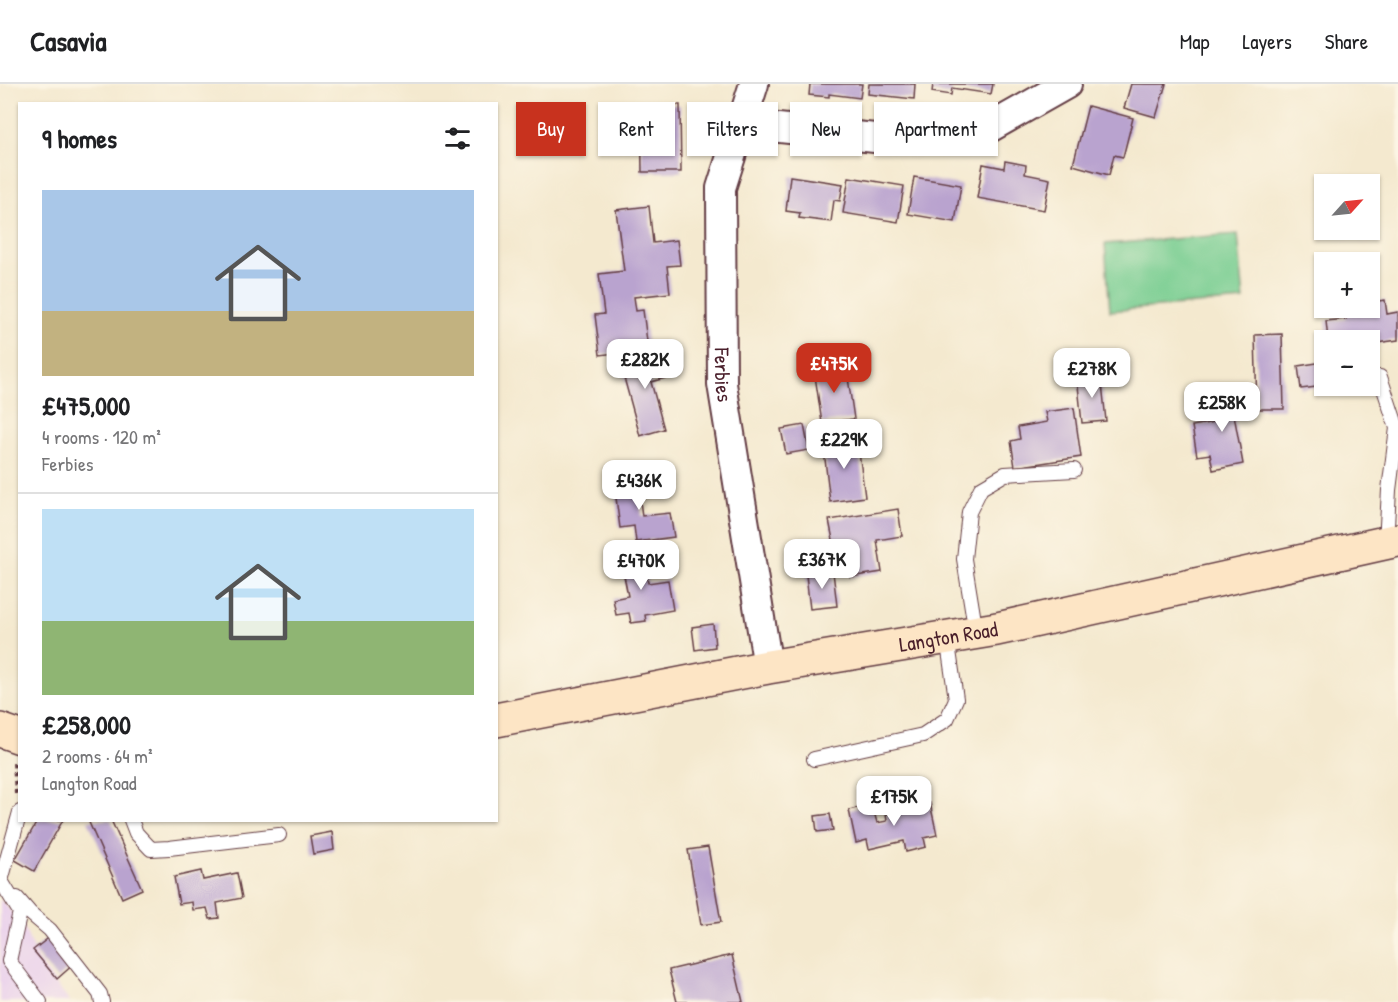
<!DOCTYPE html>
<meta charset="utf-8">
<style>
body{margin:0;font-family:"Patrick Hand",sans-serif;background:#f2f2f2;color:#202124;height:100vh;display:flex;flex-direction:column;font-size:22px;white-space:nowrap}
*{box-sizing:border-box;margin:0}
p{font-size:20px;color:#757577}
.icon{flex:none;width:33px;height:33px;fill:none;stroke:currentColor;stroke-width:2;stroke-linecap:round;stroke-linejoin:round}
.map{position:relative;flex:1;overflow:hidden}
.panel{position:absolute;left:18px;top:18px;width:480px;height:720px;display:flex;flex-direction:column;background:#fff;border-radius:0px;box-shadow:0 2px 4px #0004}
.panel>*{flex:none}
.hud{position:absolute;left:516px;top:18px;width:570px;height:54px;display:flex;gap:12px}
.needle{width:39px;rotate:63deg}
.controls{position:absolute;left:1314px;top:90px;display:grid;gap:12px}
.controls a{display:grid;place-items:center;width:66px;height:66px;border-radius:0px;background:#fff;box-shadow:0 2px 4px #0004;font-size:30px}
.price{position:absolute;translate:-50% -51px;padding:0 14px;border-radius:12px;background:#fff;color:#222;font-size:20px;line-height:39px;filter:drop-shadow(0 2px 3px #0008)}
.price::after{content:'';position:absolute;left:50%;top:36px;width:18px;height:14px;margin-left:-9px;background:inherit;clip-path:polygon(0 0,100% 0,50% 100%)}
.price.active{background:#c8321e;color:#fff}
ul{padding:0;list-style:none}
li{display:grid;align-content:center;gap:12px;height:318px;padding:0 24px}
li+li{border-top:2px solid #e0e0e0}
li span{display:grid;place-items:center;height:186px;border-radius:0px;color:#555}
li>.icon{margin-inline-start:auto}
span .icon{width:108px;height:108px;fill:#fffc;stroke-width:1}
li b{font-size:26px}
h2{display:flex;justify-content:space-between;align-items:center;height:72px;padding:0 24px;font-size:26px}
.chip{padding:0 21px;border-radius:0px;background:#fff;box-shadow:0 2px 4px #0004;font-size:21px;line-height:54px}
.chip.active{background:#c8321e;color:#fff}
header{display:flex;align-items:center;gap:36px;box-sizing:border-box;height:84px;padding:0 30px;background:#fff;border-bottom:2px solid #e0e0e0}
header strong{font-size:28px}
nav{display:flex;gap:33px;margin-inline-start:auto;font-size:21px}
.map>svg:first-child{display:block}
.built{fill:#ead1ec}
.green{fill:#78cd91;stroke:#61765e;stroke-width:1.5}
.building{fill:#b9a3cf}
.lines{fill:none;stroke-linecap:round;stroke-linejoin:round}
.lane-casing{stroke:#643d44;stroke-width:16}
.street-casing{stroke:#643d44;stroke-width:32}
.secondary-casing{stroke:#643d44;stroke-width:36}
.path{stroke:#643d44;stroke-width:4;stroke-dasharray:4.5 4.5;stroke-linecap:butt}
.lane{stroke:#fff;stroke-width:14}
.street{stroke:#fff;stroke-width:28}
.secondary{stroke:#fde5c5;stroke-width:33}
.labels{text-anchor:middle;stroke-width:6;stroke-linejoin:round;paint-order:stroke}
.street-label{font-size:21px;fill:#4a1f2b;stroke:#fcf5e5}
</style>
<header>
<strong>Casavia</strong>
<nav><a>Map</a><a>Layers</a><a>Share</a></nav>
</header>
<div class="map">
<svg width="1398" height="918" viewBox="0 0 1398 918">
<rect width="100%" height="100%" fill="#fcf5e5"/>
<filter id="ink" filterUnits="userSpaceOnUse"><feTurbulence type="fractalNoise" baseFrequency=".0167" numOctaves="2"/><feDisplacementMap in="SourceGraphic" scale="12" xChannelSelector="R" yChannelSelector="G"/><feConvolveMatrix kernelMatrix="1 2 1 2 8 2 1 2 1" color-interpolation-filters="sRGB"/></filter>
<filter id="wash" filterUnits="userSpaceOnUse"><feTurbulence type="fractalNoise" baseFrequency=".008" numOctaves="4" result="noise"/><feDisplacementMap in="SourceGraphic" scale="24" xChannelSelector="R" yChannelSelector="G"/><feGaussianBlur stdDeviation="1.35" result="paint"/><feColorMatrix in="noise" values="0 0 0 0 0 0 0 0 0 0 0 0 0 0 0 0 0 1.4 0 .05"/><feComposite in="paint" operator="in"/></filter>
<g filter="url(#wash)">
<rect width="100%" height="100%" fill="#f4e9cf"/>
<path class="built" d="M 0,815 L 23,841 L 37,875 L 70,918 L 0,918 Z"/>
<path class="green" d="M 1238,150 L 1244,216 L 1110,227 L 1105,160 Z"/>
<g id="blocks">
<path class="building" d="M 810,0 L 862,0 L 860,14 L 829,10 L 829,13 L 809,11 Z
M 869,0 L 915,0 L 914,15 L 868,10 Z
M 933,0 L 993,0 L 991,10 L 952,4 L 951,11 L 932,8 Z
M 1131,0 L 1166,0 L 1156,33 L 1124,24 Z
M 641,21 L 680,21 L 681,88 L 642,88 Z
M 1088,22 L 1133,34 L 1123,73 L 1114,71 L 1109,91 L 1073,81 Z
M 1005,77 L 1026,81 L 1025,90 L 1050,95 L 1044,126 L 977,114 L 983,80 L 1004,84 Z
M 790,92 L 843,100 L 840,117 L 834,116 L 831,138 L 799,134 L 800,129 L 786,127 Z
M 849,93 L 904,102 L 898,138 L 843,129 Z
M 914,93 L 961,101 L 955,138 L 908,130 Z
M 649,122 L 653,159 L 677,156 L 680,181 L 667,182 L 670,209 L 634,213 L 636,227 L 643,226 L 648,265 L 600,271 L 595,231 L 604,230 L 599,190 L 624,187 L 616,126 Z
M 1385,216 L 1387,230 L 1398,228 L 1398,256 L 1370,260 L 1370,256 L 1328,256 L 1326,237 L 1346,235 L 1345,230 L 1373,227 L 1372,218 Z
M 1282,250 L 1284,325 L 1257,325 L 1255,251 Z
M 662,267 L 669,293 L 651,298 L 664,345 L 640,352 L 620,279 Z
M 1323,278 L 1324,302 L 1301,305 L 1298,282 Z
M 846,280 L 854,335 L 822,339 L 814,285 Z
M 1101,290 L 1106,337 L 1082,339 L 1077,292 Z
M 1245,309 L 1248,328 L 1234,331 L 1243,380 L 1213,386 L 1210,370 L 1197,372 L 1192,342 L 1215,338 L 1211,315 Z
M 1074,324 L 1081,373 L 1015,383 L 1011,357 L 1020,355 L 1018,343 L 1047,338 L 1045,328 Z
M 804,341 L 809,366 L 786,370 L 781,345 Z
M 857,353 L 865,413 L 830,418 L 823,358 Z
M 636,388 L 642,432 L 670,429 L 674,453 L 636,458 L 634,442 L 620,444 L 613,391 Z
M 898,425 L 902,452 L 877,456 L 882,488 L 850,493 L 845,459 L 834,461 L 829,436 Z
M 642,467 L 648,499 L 668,496 L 673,526 L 645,531 L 646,537 L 631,539 L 629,529 L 616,531 L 613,515 L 628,512 L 620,471 Z
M 833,488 L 837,522 L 810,525 L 806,491 Z
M 713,540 L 715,563 L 695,566 L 692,543 Z
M 930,719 L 937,751 L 924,754 L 926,763 L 906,768 L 904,757 L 869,765 L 867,756 L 856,759 L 849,726 L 872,720 L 877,739 L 887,737 L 886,730 Z
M 830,730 L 833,746 L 817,748 L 815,732 Z
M 38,736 L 63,736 L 34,787 L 15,776 Z
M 88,736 L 111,736 L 142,805 L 122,814 Z
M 332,748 L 334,766 L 313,770 L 310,752 Z
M 708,763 L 721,838 L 701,841 L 688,766 Z
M 201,787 L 203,796 L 237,789 L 242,814 L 217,819 L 219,834 L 210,835 L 207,824 L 193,826 L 192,818 L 179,820 L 174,793 Z
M 51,852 L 74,880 L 57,895 L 33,866 Z
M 732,871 L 743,918 L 677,918 L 669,886 Z"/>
</g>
</g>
<g filter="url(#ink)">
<use href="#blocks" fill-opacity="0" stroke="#643d44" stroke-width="1.5"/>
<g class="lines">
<g class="lane-casing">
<path id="lane" d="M 1380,293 L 1397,344 L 1389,406 L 1386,459
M 976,549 L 964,475 L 969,428 L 981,404 L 1005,390 L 1074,386
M 814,675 L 923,651 L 947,635 L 956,615 L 947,553
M 20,728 L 1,797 L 20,828 L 9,877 L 40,918
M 131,736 L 136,749 L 151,765 L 169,764 L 279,751
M 17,814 L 30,829 L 50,846 L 100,910 L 102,918"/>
</g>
<g class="street-casing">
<g id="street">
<path id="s1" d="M 754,0 L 721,104 L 722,300 L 768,583"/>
<path d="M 741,40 L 875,54 L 984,47 L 1067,0"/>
</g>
</g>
<g class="secondary-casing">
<g id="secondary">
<path id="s2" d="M 496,636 L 768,583 L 997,545 L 1398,456"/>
<path d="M 0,646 L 20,653"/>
</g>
</g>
<path class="path" d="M 14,679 L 16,710"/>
<use href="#lane" class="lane"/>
<use href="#street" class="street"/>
<use href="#secondary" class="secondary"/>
</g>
</g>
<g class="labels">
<g class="street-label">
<text dy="7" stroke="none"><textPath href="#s1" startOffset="296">Ferbies</textPath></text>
<text dy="7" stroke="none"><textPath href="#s2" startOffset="460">Langton Road</textPath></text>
</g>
</g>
</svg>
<div class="controls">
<a><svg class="needle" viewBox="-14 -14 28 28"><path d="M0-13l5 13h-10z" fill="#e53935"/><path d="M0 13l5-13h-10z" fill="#757577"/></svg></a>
<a>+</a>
<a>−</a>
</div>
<b class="price" style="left:645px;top:306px">£282K</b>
<b class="price active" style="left:834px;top:310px">£475K</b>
<b class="price" style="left:1092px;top:315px">£278K</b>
<b class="price" style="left:1222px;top:349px">£258K</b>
<b class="price" style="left:844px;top:386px">£229K</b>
<b class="price" style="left:639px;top:427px">£436K</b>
<b class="price" style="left:822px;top:506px">£367K</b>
<b class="price" style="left:641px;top:507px">£470K</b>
<b class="price" style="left:894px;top:743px">£175K</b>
<div class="hud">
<a class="chip active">Buy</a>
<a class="chip">Rent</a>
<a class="chip">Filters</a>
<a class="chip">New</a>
<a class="chip">Apartment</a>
</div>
<section class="panel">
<h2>9 homes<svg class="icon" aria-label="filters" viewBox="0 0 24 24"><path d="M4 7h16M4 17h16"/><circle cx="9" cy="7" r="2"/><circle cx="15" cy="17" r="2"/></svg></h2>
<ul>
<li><span style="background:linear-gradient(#a9c7e8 65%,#c2b280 0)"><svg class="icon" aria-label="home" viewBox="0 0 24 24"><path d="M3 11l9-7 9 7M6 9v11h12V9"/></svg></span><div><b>£475,000</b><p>4 rooms · 120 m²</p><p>Ferbies</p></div></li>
<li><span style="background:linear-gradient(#bfe0f5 60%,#8fb573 0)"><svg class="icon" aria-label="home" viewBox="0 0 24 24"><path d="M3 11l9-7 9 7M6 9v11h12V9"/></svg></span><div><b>£258,000</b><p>2 rooms · 64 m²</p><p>Langton Road</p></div></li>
</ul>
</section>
</div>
